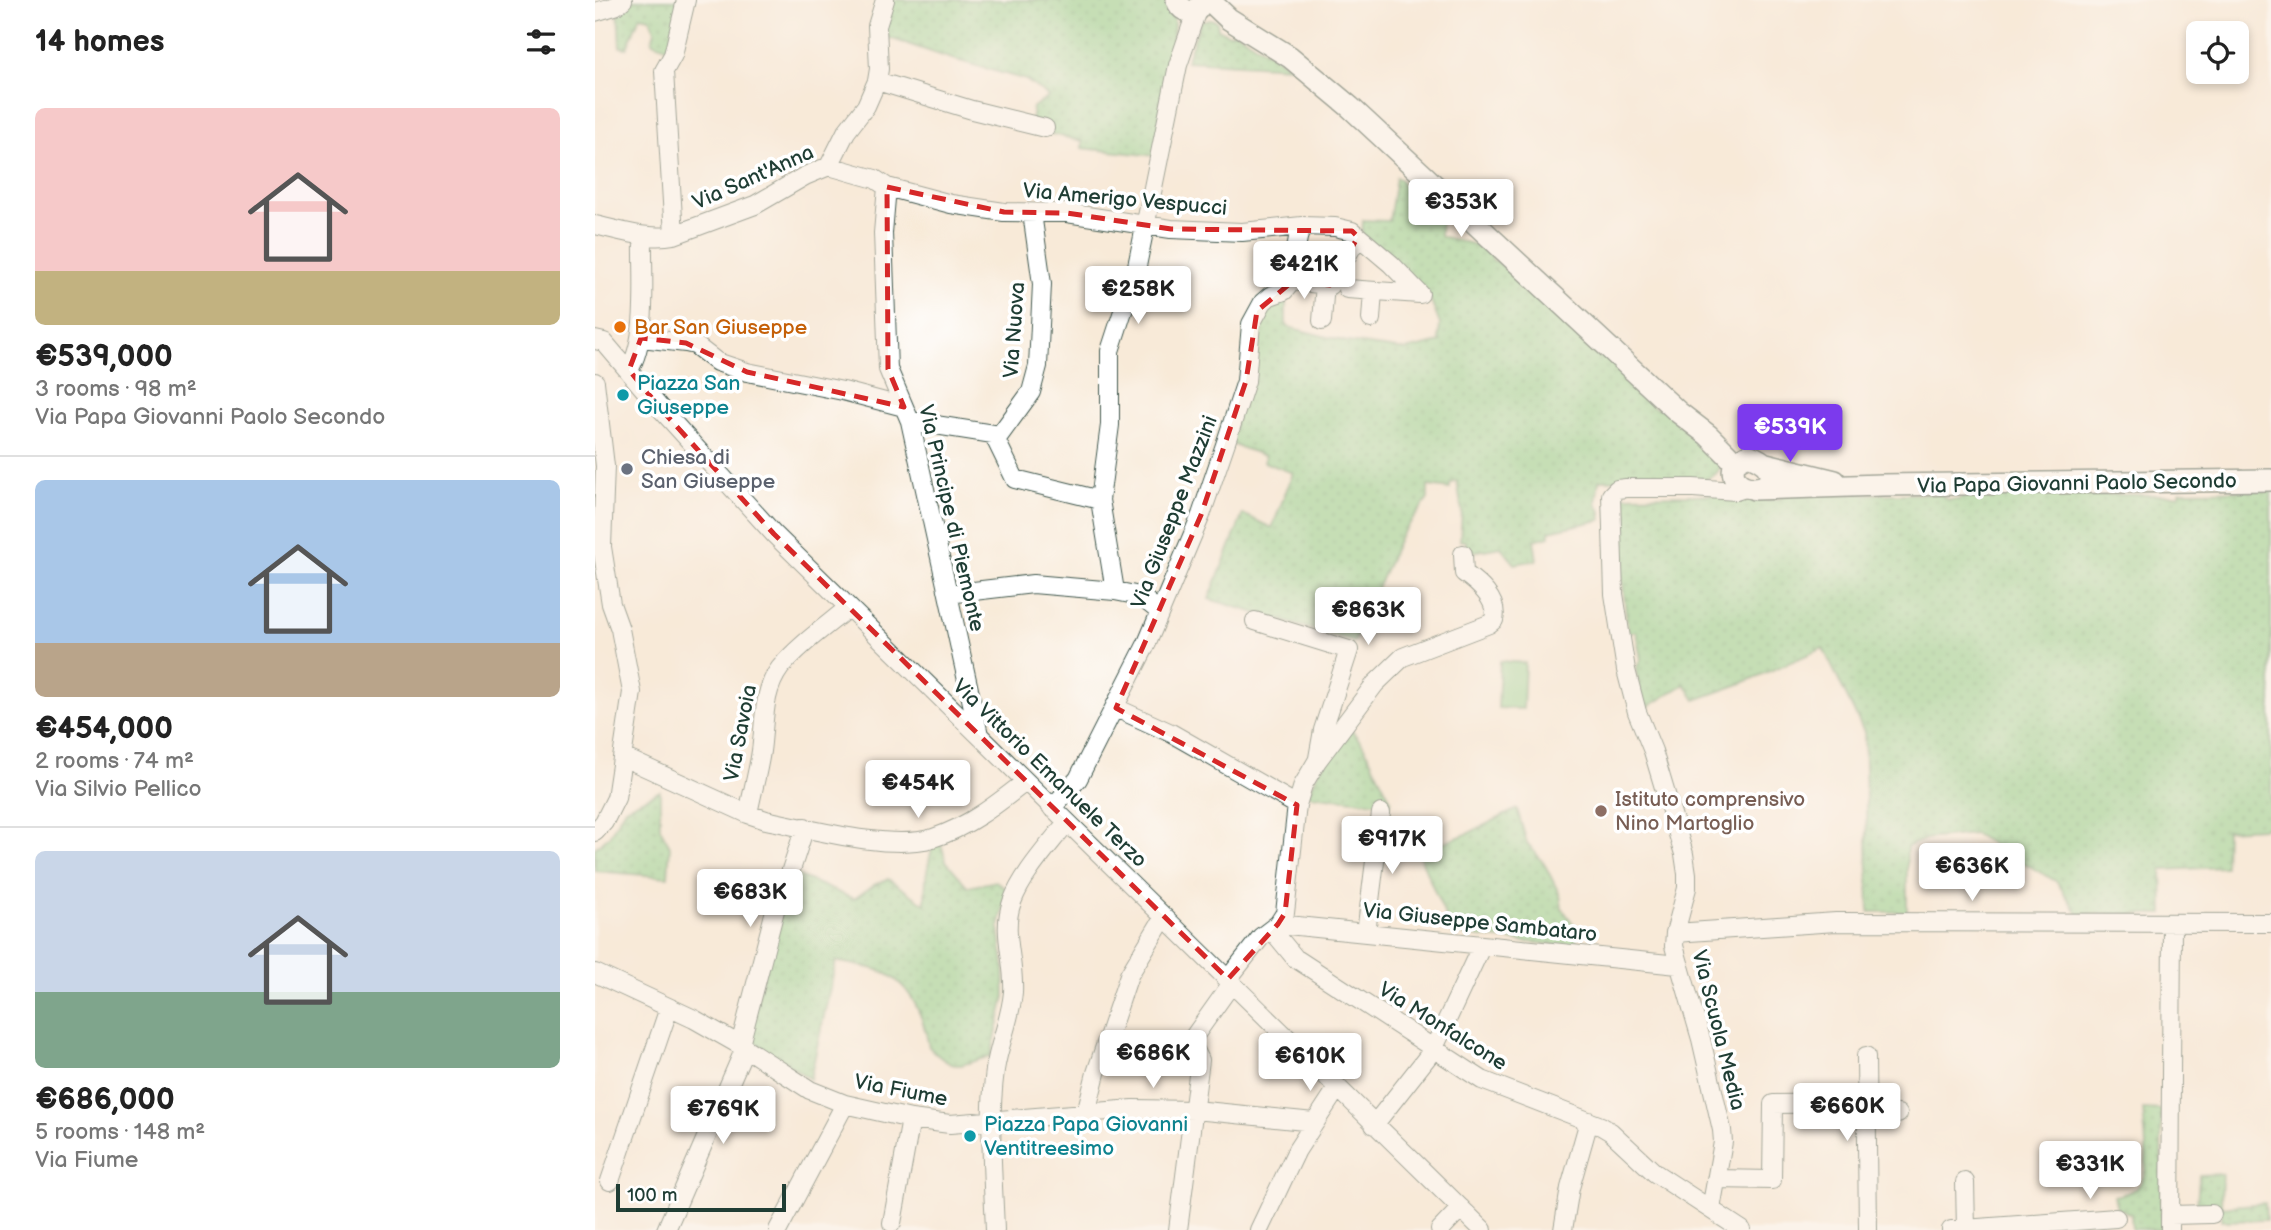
<!DOCTYPE html>
<meta charset="utf-8">
<style>
body{margin:0;font-family:"Balsamiq Sans",sans-serif;background:#f2f2f2;color:#222;height:100vh;display:flex;flex-direction:column;font-size:26px;white-space:nowrap}
*{box-sizing:border-box;margin:0}
p{font-size:23px;color:#767676}
.icon{flex:none;width:38px;height:38px;fill:none;stroke:currentColor;stroke-width:2;stroke-linecap:round;stroke-linejoin:round}
.map{position:relative;flex:1;overflow:hidden}
.panel{display:flex;flex-direction:column;background:#fff;width:595px}
.panel>*{flex:none}
.buttons{position:absolute;left:1591px;top:21px;display:grid;gap:14px}
.buttons a{display:grid;place-items:center;width:63px;height:63px;border-radius:10px;background:#fff;box-shadow:0 4px 10px #0003;font-size:35px}
.scale{position:absolute;left:21px;bottom:18px;width:170px;box-sizing:border-box;padding-left:7px;border:4px solid #1f3d34;border-top:0;font-size:19px;line-height:24px;white-space:nowrap;color:#1f3d34;-webkit-text-stroke:5px #fff;paint-order:stroke}
.price{position:absolute;translate:-50% -60px;padding:0 16px;border-radius:7px;background:#fff;color:#222;font-size:23px;line-height:46px;filter:drop-shadow(0 2px 4px #0008)}
.price::after{content:'';position:absolute;left:50%;top:42px;width:21px;height:16px;margin-left:-10px;background:inherit;clip-path:polygon(0 0,100% 0,50% 100%)}
.price.on{background:#7c3aed;color:#fff}
ul{padding:0;list-style:none}
li{display:grid;align-content:center;gap:14px;height:371px;padding:0 35px}
li+li{border-top:2px solid #e0e0e0}
li span{display:grid;place-items:center;height:217px;border-radius:10px;color:#555}
li>.icon{margin-inline-start:auto}
span .icon{width:126px;height:126px;fill:#fffc;stroke-width:1}
li b{font-size:30px}
h2{display:flex;justify-content:space-between;align-items:center;height:84px;padding:0 35px;font-size:30px}
main{display:flex;flex:1;min-height:0}
.map>svg:first-child{display:block}
.grass{fill:url(#grass-dots);stroke:#548660;stroke-width:2}
.garden{fill:#89d08b;stroke:#548660;stroke-width:2}
.lines{fill:none;stroke-linecap:round;stroke-linejoin:round}
.minor-casing{stroke:#40574d;stroke-width:20}
.major-casing{stroke:#40574d;stroke-width:24}
.minor{stroke:#fff;stroke-width:18}
.major{stroke:#fff;stroke-width:21}
.marked{fill:none;stroke:#d62828;stroke-width:5;stroke-dasharray:14 9;stroke-linejoin:round}
.food-dot{fill:#e8710a;stroke:#fff;stroke-width:2.5}
.culture-dot{fill:#0f9aa8;stroke:#fff;stroke-width:2.5}
.worship-dot{fill:#6b7280;stroke:#fff;stroke-width:2.5}
.education-dot{fill:#8d6e63;stroke:#fff;stroke-width:2.5}
.labels{text-anchor:middle;stroke-width:7;stroke-linejoin:round;paint-order:stroke}
.street-label{font-size:21px;fill:#1f3d34;stroke:#fff}
.food-label{font-size:21px;fill:#c56008;stroke:#fff;text-anchor:start}
.culture-label{font-size:21px;fill:#0d838f;stroke:#fff;text-anchor:start}
.worship-label{font-size:21px;fill:#5b616d;stroke:#fff;text-anchor:start}
.education-label{font-size:21px;fill:#785e54;stroke:#fff;text-anchor:start}
</style>
<main>
<section class="panel">
<h2>14 homes<svg class="icon" aria-label="filters" viewBox="0 0 24 24"><path d="M4 7h16M4 17h16"/><circle cx="9" cy="7" r="2"/><circle cx="15" cy="17" r="2"/></svg></h2>
<ul>
<li><span style="background:linear-gradient(#f6c9c9 75%,#c2b280 0)"><svg class="icon" aria-label="home" viewBox="0 0 24 24"><path d="M3 11l9-7 9 7M6 9v11h12V9"/></svg></span><div><b>€539,000</b><p>3 rooms · 98 m²</p><p>Via Papa Giovanni Paolo Secondo</p></div></li>
<li><span style="background:linear-gradient(#a9c7e8 75%,#b9a48a 0)"><svg class="icon" aria-label="home" viewBox="0 0 24 24"><path d="M3 11l9-7 9 7M6 9v11h12V9"/></svg></span><div><b>€454,000</b><p>2 rooms · 74 m²</p><p>Via Silvio Pellico</p></div></li>
<li><span style="background:linear-gradient(#c9d6e8 65%,#7fa58c 0)"><svg class="icon" aria-label="home" viewBox="0 0 24 24"><path d="M3 11l9-7 9 7M6 9v11h12V9"/></svg></span><div><b>€686,000</b><p>5 rooms · 148 m²</p><p>Via Fiume</p></div></li>
</ul>
</section>
<div class="map">
<svg width="1676" height="1230" viewBox="0 0 1676 1230">
<defs>
<pattern id="grass-dots" width="8" height="8" patternUnits="userSpaceOnUse" patternTransform="scale(1.75)"><rect width="8" height="8" fill="#89d08b"/><path d="M2 2h.1M6 6h.1" fill="none" stroke="#6faa72" stroke-width="1.8" stroke-linecap="round"/></pattern>
</defs>
<rect width="100%" height="100%" fill="#fff"/>
<filter id="ink" filterUnits="userSpaceOnUse"><feTurbulence type="fractalNoise" baseFrequency=".0143" numOctaves="2"/><feDisplacementMap in="SourceGraphic" scale="14" xChannelSelector="R" yChannelSelector="G"/><feConvolveMatrix kernelMatrix="1 2 1 2 8 2 1 2 1" color-interpolation-filters="sRGB"/></filter>
<filter id="wash" filterUnits="userSpaceOnUse"><feTurbulence type="fractalNoise" baseFrequency=".00686" numOctaves="4" result="noise"/><feDisplacementMap in="SourceGraphic" scale="28" xChannelSelector="R" yChannelSelector="G"/><feGaussianBlur stdDeviation="1.57" result="paint"/><feColorMatrix in="noise" values="0 0 0 0 0 0 0 0 0 0 0 0 0 0 0 0 0 1.4 0 .05"/><feComposite in="paint" operator="in"/></filter>
<g filter="url(#wash)">
<rect width="100%" height="100%" fill="#f8ead8"/>
<path class="grass" d="M 37,0 L 87,0 L 77,49 L 57,42 L 60,30 L 55,18 L 45,16 L 32,48 L 25,47 L 23,10 Z
M 295,0 L 573,0 L 579,14 L 579,26 L 573,79 L 560,156 L 487,148 L 488,141 L 456,134 L 436,120 L 438,107 L 454,97 L 431,80 L 354,58 L 286,35 Z
M 615,19 L 622,21 L 623,29 L 633,34 L 641,32 L 696,67 L 591,61 L 606,21 Z
M 801,177 L 806,180 L 812,196 L 812,209 L 827,210 L 833,199 L 841,200 L 854,213 L 851,221 L 846,221 L 845,236 L 881,245 L 896,255 L 898,261 L 902,261 L 914,272 L 918,271 L 958,306 L 960,314 L 966,321 L 974,322 L 1046,387 L 1047,397 L 1060,408 L 1071,409 L 1126,463 C 1124,473 1120,476 1110,479 L 1004,480 L 1001,503 L 1006,511 L 1006,520 L 954,531 L 955,536 L 939,540 L 942,560 L 920,564 L 906,547 L 871,553 L 871,541 L 865,541 L 867,511 L 862,481 L 855,484 L 855,489 L 833,486 L 833,499 L 804,538 L 759,642 L 614,599 L 648,514 L 677,528 L 698,473 L 669,462 L 670,456 L 636,444 L 658,334 L 669,305 L 691,298 L 691,323 L 693,327 L 752,342 L 810,350 L 846,342 L 844,338 L 845,324 L 832,292 L 767,234 L 768,220 L 794,221 Z
M 1676,490 L 1676,825 L 1668,828 L 1631,830 L 1630,867 L 1567,870 L 1568,914 L 1483,914 L 1462,882 L 1379,834 L 1331,839 L 1312,847 L 1312,912 L 1274,912 L 1269,732 L 1228,648 L 1145,684 L 1100,700 L 1090,684 L 1048,710 L 1041,669 L 1046,659 L 1041,632 L 1033,632 L 1026,567 L 1025,496 L 1167,494 L 1172,500 L 1184,499 L 1189,494 L 1347,494 L 1350,499 L 1364,500 L 1369,494 L 1584,495 L 1585,491 Z
M 756,730 L 767,743 L 796,800 L 795,804 L 713,795 L 724,771 Z
M 65,791 L 65,828 L 75,846 L 73,877 L 0,871 L 0,848 L 14,836 L 30,808 Z
M 922,809 L 932,843 L 949,863 L 965,895 L 967,908 L 984,932 L 979,947 L 858,934 L 823,852 L 874,833 Z
M 345,840 L 351,861 L 373,887 L 401,881 L 412,890 L 404,928 L 409,964 L 410,997 L 396,1056 C 363,1065 361,1074 334,1047 C 329,1019 317,986 290,973 C 276,966 256,965 241,961 L 215,1079 L 153,1037 L 190,888 L 202,875 L 259,899 L 279,885 L 293,879 L 330,904 L 331,876 L 338,843 Z
M 1548,1109 L 1566,1110 L 1567,1230 L 1537,1229 L 1536,1214 L 1522,1208 L 1519,1196 C 1529,1194 1538,1192 1545,1184 C 1556,1169 1549,1128 1548,1109 Z
M 1627,1174 L 1626,1207 L 1670,1203 L 1671,1220 L 1626,1221 L 1626,1210 L 1602,1206 L 1604,1175 Z"/>
<path class="garden" d="M 905,661 L 930,663 L 928,709 L 903,708 Z"/>
</g>
<g filter="url(#ink)">
<g class="lines">
<g class="minor-casing">
<path id="minor" d="M 0,12 L 20,6 L 28,0
M 282,81 L 377,110 L 450,128
M 234,166 L 251,132 L 271,106 L 282,81 L 284,69 L 282,26 L 290,0
M 292,187 L 288,233 L 293,369 L 315,421 L 384,735
M 0,225 C 26,231 52,240 79,235 L 160,205 L 210,176 L 234,166 L 280,179 L 292,187 L 356,204 L 409,212 L 472,213 L 576,229 L 647,232 L 707,226 L 740,227 L 757,231 L 796,264 L 825,294
M 79,235 L 69,71 L 78,55 L 91,0
M 695,281 L 735,285 L 763,237
M 752,289 L 825,294
M 776,319 L 778,291
M 727,321 L 730,284
M 46,338 L 91,343 L 100,345 L 122,362 L 152,372 L 248,391 L 309,407
M 0,340 L 9,342 L 65,408 L 179,534 L 888,1230
M 34,370 C 54,337 47,275 48,236
M 0,382 L 10,466 L 7,547 L 16,604 L 25,629 L 37,692 L 21,798 L 9,822 L 0,832
M 315,421 L 398,434 L 420,479 L 505,500
M 401,440 L 436,392 L 443,366 L 447,284 L 437,213
M 520,591 L 505,500 L 515,425 L 515,351 L 541,271 L 583,65 L 602,10
M 353,594 L 438,584 L 520,591 L 545,596 L 565,612
M 660,621 L 754,650 L 728,730 L 723,758
M 521,708 L 576,733 L 702,805
M 28,757 L 153,814 L 171,820 C 216,829 295,851 338,838 C 373,827 402,804 430,782
M 457,808 L 483,779 L 552,643 L 606,515 L 631,442 L 651,381 L 656,324 L 668,302 L 675,296 L 689,291 L 694,285 L 703,238 L 707,226
M 153,814 C 157,793 163,772 166,751 C 170,723 167,692 185,668 C 204,645 230,627 253,608
M 683,924 L 1083,965
M 677,930 L 700,958 L 887,1080 L 1006,1126 L 1016,1132 L 1060,1173 L 1147,1230
M 771,933 L 786,813
M 1080,933 L 1241,922 L 1676,923
M 0,973 L 99,1019 L 150,1048 L 215,1090 L 250,1104 L 316,1119 L 355,1124 L 538,1109 L 600,1110 L 719,1122
M 633,979 L 666,937 L 683,924 L 690,913 L 702,805 L 708,785 L 722,761 L 780,684 L 808,657 L 894,624 L 899,620 C 904,600 883,583 869,573 L 868,554
M 598,1038 L 637,983
M 145,1045 L 185,891 L 195,873 L 210,827
M 1271,1056 L 1273,1230
M 491,1113 L 501,1073 L 534,975 L 569,917
M 1271,1113 L 1303,1114
M 779,1125 L 838,1050 L 887,945
M 1121,1179 L 1177,1180 L 1178,1104 L 1271,1103
M 15,1181 L 74,1008
M 1370,1182 L 1371,1230
M 1116,1209 L 1128,1142 L 1127,1130 L 1106,1039 L 1079,946 L 1080,933 L 1092,888 L 1092,874 L 1089,854 L 1058,751 L 1042,712 L 1031,670 L 1019,594 L 1016,495 L 1022,489 L 1031,488 L 1098,488 L 1141,491 L 1150,488
M 1575,1215 L 1617,1214
M 297,1223 L 316,1119
M 71,1230 L 150,1048
M 183,1230 L 250,1104
M 400,1230 C 398,1177 393,1123 400,1070 C 404,1043 416,1018 418,992 C 420,960 406,932 417,902 C 428,873 453,847 472,822
M 583,1230 L 605,1060 L 599,1048
M 664,1230 L 702,1150 L 743,1087
M 845,1230 L 866,1208
M 968,1230 L 975,1188 L 994,1121
M 1356,1230 L 1521,1218
M 1575,1230 L 1577,923"/>
</g>
<g class="major-casing">
<path id="major" d="M 582,0 C 585,10 593,13 602,10 L 609,0
M 614,0 L 634,19 L 695,57 L 755,107 L 1083,412 L 1113,435 L 1140,462
M 1153,455 C 1167,460 1179,467 1174,483 C 1157,495 1131,484 1140,462 Z
M 1171,464 L 1240,481
M 1159,489 L 1287,485 L 1676,480"/>
</g>
<use href="#minor" class="minor"/>
<use href="#major" class="major"/>
</g>
</g>
<path d="M0 0H1676V1230H0ZM 292,187 L 409,212 L 472,213 L 576,229 L 757,231 L 763,237 L 735,285 L 698,281 L 662,311 L 651,381 L 606,515 L 521,708 L 702,805 L 690,913 L 683,924 L 633,979 L 179,534 L 65,408 L 34,370 L 46,338 L 91,343 L 152,372 L 309,407 L 293,369 Z" fill="#f8ead8" fill-opacity=".55" fill-rule="evenodd"/>
<path class="marked" d="M 292,187 L 409,212 L 472,213 L 576,229 L 757,231 L 763,237 L 735,285 L 698,281 L 662,311 L 651,381 L 606,515 L 521,708 L 702,805 L 690,913 L 683,924 L 633,979 L 179,534 L 65,408 L 34,370 L 46,338 L 91,343 L 152,372 L 309,407 L 293,369 Z"/>
<circle class="food-dot" cx="25" cy="327" r="7"/>
<g class="culture-dot">
<circle cx="28" cy="395" r="7"/>
<circle cx="375" cy="1136" r="7"/>
</g>
<circle class="worship-dot" cx="32" cy="469" r="7"/>
<circle class="education-dot" cx="1006" cy="811" r="7"/>
<g class="labels">
<g class="street-label">
<text transform="translate(158 177) rotate(-24)" y="7">Via Sant'Anna</text>
<text transform="translate(530 199) rotate(5)" y="7">Via Amerigo Vespucci</text>
<text transform="translate(419 330) rotate(-86)" y="7">Via Nuova</text>
<text transform="translate(1482 483) rotate(-1)" y="7">Via Papa Giovanni Paolo Secondo</text>
<text transform="translate(579 512) rotate(-69)" y="7">Via Giuseppe Mazzini</text>
<text transform="translate(357 518) rotate(77)" y="7">Via Principe di Piemonte</text>
<text transform="translate(145 733) rotate(-79)" y="7">Via Savoia</text>
<text transform="translate(455 773) rotate(44)" y="7">Via Vittorio Emanuele Terzo</text>
<text transform="translate(885 922) rotate(6)" y="7">Via Giuseppe Sambataro</text>
<text transform="translate(848 1026) rotate(32)" y="7">Via Monfalcone</text>
<text transform="translate(1124 1030) rotate(76)" y="7">Via Scuola Media</text>
<text transform="translate(306 1090) rotate(11)" y="7">Via Fiume</text>
</g>
<g class="food-label">
<text x="39" y="334">Bar San Giuseppe</text>
</g>
<g class="culture-label">
<text x="42" y="390">Piazza San<tspan x="42" dy="24">Giuseppe</tspan></text>
<text x="389" y="1131">Piazza Papa Giovanni<tspan x="389" dy="24">Ventitreesimo</tspan></text>
</g>
<g class="worship-label">
<text x="46" y="464">Chiesa di<tspan x="46" dy="24">San Giuseppe</tspan></text>
</g>
<g class="education-label">
<text x="1020" y="806">Istituto comprensivo<tspan x="1020" dy="24">Nino Martoglio</tspan></text>
</g>
</g>
</svg>
<div class="buttons">
<a><svg class="icon" aria-label="locate" viewBox="0 0 24 24"><circle cx="12" cy="12" r="6"/><path d="M12 2v4M12 18v4M2 12h4M18 12h4"/></svg></a>
</div>
<div class="scale">100 m</div>
<b class="price" style="left:866px;top:239px">€353K</b>
<b class="price" style="left:709px;top:301px">€421K</b>
<b class="price" style="left:543px;top:326px">€258K</b>
<b class="price on" style="left:1195px;top:464px">€539K</b>
<b class="price" style="left:773px;top:647px">€863K</b>
<b class="price" style="left:323px;top:820px">€454K</b>
<b class="price" style="left:797px;top:876px">€917K</b>
<b class="price" style="left:1377px;top:903px">€636K</b>
<b class="price" style="left:155px;top:929px">€683K</b>
<b class="price" style="left:558px;top:1090px">€686K</b>
<b class="price" style="left:715px;top:1093px">€610K</b>
<b class="price" style="left:1252px;top:1143px">€660K</b>
<b class="price" style="left:128px;top:1146px">€769K</b>
<b class="price" style="left:1495px;top:1201px">€331K</b>
</div>
</main>
